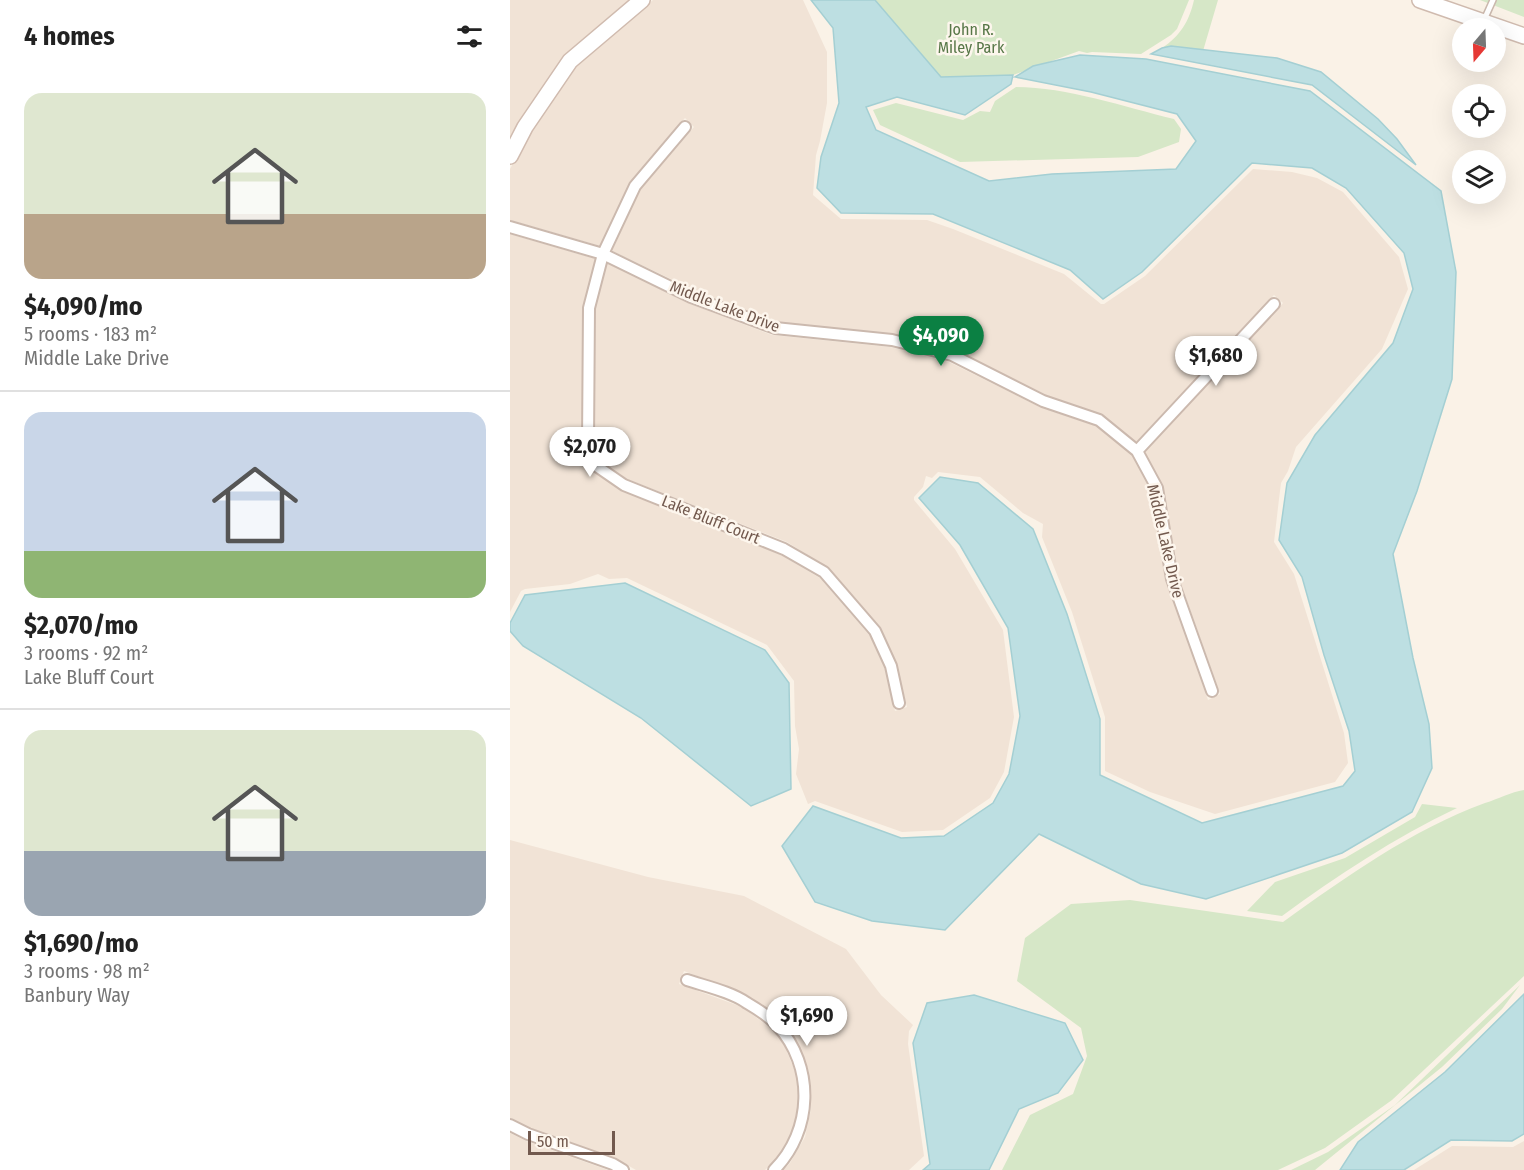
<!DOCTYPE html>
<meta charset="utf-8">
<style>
body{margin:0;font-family:"Fira Sans Condensed",sans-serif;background:#f6f6f6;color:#222;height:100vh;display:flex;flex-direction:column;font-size:22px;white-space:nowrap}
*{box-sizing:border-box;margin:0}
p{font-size:20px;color:#767676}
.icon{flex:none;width:33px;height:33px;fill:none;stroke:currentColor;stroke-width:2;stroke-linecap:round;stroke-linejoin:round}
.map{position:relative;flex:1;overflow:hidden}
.panel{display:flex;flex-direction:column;background:#fff;width:510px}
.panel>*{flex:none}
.needle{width:39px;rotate:199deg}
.fabs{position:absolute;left:942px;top:18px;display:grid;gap:12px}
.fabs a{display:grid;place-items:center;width:54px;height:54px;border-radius:50%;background:#fff;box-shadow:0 6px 24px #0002;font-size:30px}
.scale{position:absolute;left:18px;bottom:15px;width:87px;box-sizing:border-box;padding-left:6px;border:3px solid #72594e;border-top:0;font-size:16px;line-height:21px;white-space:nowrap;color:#72594e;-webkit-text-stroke:4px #fdf6ed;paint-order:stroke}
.price{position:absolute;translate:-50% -51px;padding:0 14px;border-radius:21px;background:#fff;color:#222;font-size:20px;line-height:39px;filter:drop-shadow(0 2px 3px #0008)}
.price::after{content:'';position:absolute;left:50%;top:36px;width:18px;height:14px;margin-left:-9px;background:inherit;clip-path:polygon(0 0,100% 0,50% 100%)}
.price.current{background:#0b8043;color:#fff}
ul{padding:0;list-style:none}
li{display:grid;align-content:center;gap:12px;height:318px;padding:0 24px}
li+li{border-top:2px solid #e0e0e0}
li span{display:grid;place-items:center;height:186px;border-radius:18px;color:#555}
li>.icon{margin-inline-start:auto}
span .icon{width:108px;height:108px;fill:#fffc;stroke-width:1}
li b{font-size:26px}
h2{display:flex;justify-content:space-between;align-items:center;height:72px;padding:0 24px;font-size:26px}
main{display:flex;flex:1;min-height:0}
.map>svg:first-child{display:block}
.residential{fill:#f1e3d6}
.green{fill:#d6e7c7}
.water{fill:#bddfe2;stroke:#a4cfd3;stroke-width:1.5}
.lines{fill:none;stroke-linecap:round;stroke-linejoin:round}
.lane-casing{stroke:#cbb9ae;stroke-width:8}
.street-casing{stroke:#cbb9ae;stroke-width:14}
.secondary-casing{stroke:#d0bbaf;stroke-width:18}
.lane{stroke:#fff;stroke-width:5}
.street{stroke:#fff;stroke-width:10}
.secondary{stroke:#fff;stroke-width:15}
.labels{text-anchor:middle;stroke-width:5;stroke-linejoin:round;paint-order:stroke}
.park-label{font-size:16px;fill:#577747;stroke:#fdf6ed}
.street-label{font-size:16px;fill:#72594e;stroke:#fdf6ed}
</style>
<main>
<section class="panel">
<h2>4 homes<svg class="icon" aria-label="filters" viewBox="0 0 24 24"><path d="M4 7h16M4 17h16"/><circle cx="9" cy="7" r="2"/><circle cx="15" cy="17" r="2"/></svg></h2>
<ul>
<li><span style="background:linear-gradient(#dfe7d0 65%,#b9a48a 0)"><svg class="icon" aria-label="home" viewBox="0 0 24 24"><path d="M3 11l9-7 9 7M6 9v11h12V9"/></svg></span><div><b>$4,090/mo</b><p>5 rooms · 183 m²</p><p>Middle Lake Drive</p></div></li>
<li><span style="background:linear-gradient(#c9d6e8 75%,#8fb573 0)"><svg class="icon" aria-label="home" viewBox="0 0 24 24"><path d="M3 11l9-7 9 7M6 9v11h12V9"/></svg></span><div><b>$2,070/mo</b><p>3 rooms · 92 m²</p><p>Lake Bluff Court</p></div></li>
<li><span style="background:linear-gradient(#dfe7d0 65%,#9aa5b1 0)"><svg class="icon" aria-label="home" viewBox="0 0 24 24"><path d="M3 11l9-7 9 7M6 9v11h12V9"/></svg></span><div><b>$1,690/mo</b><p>3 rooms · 98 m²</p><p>Banbury Way</p></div></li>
</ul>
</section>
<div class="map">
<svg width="1014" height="1170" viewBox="0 0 1014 1170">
<rect width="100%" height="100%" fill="#faf2e7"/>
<path class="residential" d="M 0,0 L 118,0 L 119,2 L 0,142 Z
M 143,0 L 293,0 L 317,52 L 317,103 L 310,141 L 306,155 L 303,195 L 331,219 L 417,220 L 443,229 L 554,274 L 591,304 L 594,304 L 635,276 L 743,169 L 782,172 L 807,178 L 833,192 L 889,257 L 898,289 L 872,349 L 786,447 L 778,471 L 771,483 L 769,499 L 764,542 L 784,574 L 834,733 L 838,763 L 825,782 L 705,814 L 640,792 L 595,771 L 595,717 L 562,612 L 532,537 L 533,524 L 513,513 L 470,477 L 428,472 L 422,478 L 416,476 L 413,487 L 404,497 L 404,500 L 445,549 L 493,630 L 504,717 L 494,772 L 480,798 L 433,830 L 392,832 L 305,801 L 298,804 L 286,774 L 289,749 L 285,726 L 284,681 L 257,645 L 117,578 L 99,579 L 88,574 L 60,584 L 15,589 L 11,591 L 0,612 L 0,234 L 86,259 L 73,308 L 72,441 L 82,470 L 112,491 L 271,555 L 310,578 L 360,636 L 375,669 L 385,711 L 397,707 L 386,664 L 371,628 L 318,568 L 277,542 L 117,479 L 90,460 L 84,439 L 85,309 L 97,263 L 178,303 L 262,335 L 380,347 L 439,362 L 530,407 L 586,426 L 622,455 L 641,491 L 657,581 L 698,700 L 710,694 L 668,576 L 653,487 L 634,452 L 773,303 L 764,295 L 626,442 L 591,414 L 536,395 L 443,349 L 383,334 L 267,322 L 184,290 L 102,251 L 130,190 L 184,127 L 175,118 L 120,182 L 90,246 L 0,220 L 0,169 L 20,131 L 64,66 Z
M 0,840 L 138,877 L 234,896 L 336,949 L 371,995 L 403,1025 L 399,1031 L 398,1044 L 414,1156 L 399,1170 L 273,1170 L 280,1163 L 295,1137 L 301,1109 L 298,1069 L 284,1038 L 270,1018 L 237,995 L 174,971 L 169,984 L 232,1007 L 262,1029 L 274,1045 L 286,1073 L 289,1108 L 284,1132 L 272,1154 L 255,1170 L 126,1170 L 105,1158 L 20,1128 L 0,1118 Z
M 0,1133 L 16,1141 L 98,1170 L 0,1170 Z
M 1014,1141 L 1014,1170 L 904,1170 L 942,1146 L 1003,1147 Z"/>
<path class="green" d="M 365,0 L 679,0 L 667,29 L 661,35 L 631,54 L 582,52 L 577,53 L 569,51 L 503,75 L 431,77 Z
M 684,0 L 708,0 L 693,51 L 661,46 L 652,48 C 670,36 679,22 684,0 Z
M 970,0 L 1014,0 L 1014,17 Z
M 506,87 C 557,87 614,107 664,119 L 671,129 L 669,142 L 628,157 L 450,162 L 370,125 L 363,110 L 386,103 L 453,120 L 470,111 L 480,112 L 485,101 Z
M 1014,790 L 1014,976 L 882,1100 L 815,1148 L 768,1170 L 492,1170 L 520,1115 L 563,1094 L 577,1056 L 571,1028 L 507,981 L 515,938 L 561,904 L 620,900 L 773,922 C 836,877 901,830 975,803 C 988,799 1001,792 1014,790 Z
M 912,804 L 947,808 C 884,838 828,875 772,916 L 737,911 L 765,882 L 835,858 L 905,817 Z
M 1010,985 L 992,1009 L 932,1067 L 805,1170 L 781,1170 L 818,1152 L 885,1105 Z"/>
<path class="water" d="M 301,0 L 365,0 L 431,77 L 503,75 L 501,84 L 455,115 L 387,97 L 356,107 L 366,130 L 479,181 L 542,174 L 666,169 L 686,141 L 667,114 L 581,92 L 505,77 L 523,66 L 570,55 L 636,59 L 800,91 L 931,191 L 946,272 L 942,379 L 907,491 L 883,554 L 903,658 L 919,724 L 922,768 L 902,812 L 832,853 L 696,899 L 631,884 L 529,834 L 435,930 L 362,921 L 305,902 L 272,846 L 303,806 L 391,838 L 434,836 L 483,803 L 499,774 L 510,716 L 498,628 L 450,545 L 409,498 L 430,477 L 468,483 L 523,529 L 557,614 L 590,719 L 590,775 L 692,823 L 833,786 L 845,771 L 839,731 L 814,655 L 792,577 L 769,540 L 777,483 L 805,435 L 883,343 L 903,289 L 894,253 L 836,188 L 802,168 L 742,163 L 632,272 L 593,299 L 560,270 L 423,214 L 331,213 L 307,188 L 311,157 L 329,103 L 323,28 Z
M 661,46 L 767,58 L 811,72 L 868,119 L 887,139 L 906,165 L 802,85 L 641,54 L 652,48 Z
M 115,583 L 255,650 L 279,683 L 281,789 L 241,806 L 131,718 L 13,646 L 0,631 L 0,623 L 15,595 Z
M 1014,994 L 1014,1134 L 1002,1141 L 941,1140 L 894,1170 L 830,1170 L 848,1142 L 935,1072 Z
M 464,995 L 555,1023 L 573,1060 L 548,1093 L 509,1109 L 479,1170 L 413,1170 L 420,1164 L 403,1043 L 417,1003 Z"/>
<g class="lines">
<g class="lane-casing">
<path id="lane" d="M 974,20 L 983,0"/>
</g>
<g class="street-casing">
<path id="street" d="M 175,127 L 125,186 L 93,254 L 79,308 L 78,441 L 85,465 L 114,485 L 274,549 L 314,572 L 365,631 L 381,666 L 389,703
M 0,227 L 93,254 L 181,297 L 265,328 L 382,340 L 442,355 L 533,401 L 589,420 L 627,451 L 647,488 L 662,579 L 702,691
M 627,451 L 764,304
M 177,980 C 195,986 222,992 237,1003 C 247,1009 259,1016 267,1025 C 305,1066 303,1131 264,1170
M 0,1125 L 18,1134 L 103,1164 L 113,1170"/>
</g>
<g class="secondary-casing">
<path id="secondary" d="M 910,0 L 1014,36
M 0,156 L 15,127 L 60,61 L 132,0"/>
</g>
<use href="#lane" class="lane"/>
<use href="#street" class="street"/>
<use href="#secondary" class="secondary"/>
</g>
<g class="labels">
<g class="park-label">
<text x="461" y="35">John R.<tspan x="461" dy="18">Miley Park</tspan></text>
</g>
<g class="street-label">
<text transform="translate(215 306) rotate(21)" y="6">Middle Lake Drive</text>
<text transform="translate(201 519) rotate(22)" y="6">Lake Bluff Court</text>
<text transform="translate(656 541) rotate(77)" y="6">Middle Lake Drive</text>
</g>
</g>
</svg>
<div class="fabs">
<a><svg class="needle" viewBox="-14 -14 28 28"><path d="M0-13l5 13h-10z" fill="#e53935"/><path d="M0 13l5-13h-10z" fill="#767676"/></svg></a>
<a><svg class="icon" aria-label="locate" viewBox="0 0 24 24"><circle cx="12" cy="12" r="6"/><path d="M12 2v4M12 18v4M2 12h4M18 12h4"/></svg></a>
<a><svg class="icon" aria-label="layers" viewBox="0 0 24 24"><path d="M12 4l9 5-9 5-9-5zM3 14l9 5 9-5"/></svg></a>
</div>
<div class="scale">50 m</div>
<b class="price current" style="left:431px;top:367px">$4,090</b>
<b class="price" style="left:706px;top:387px">$1,680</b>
<b class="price" style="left:80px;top:478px">$2,070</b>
<b class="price" style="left:297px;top:1047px">$1,690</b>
</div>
</main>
